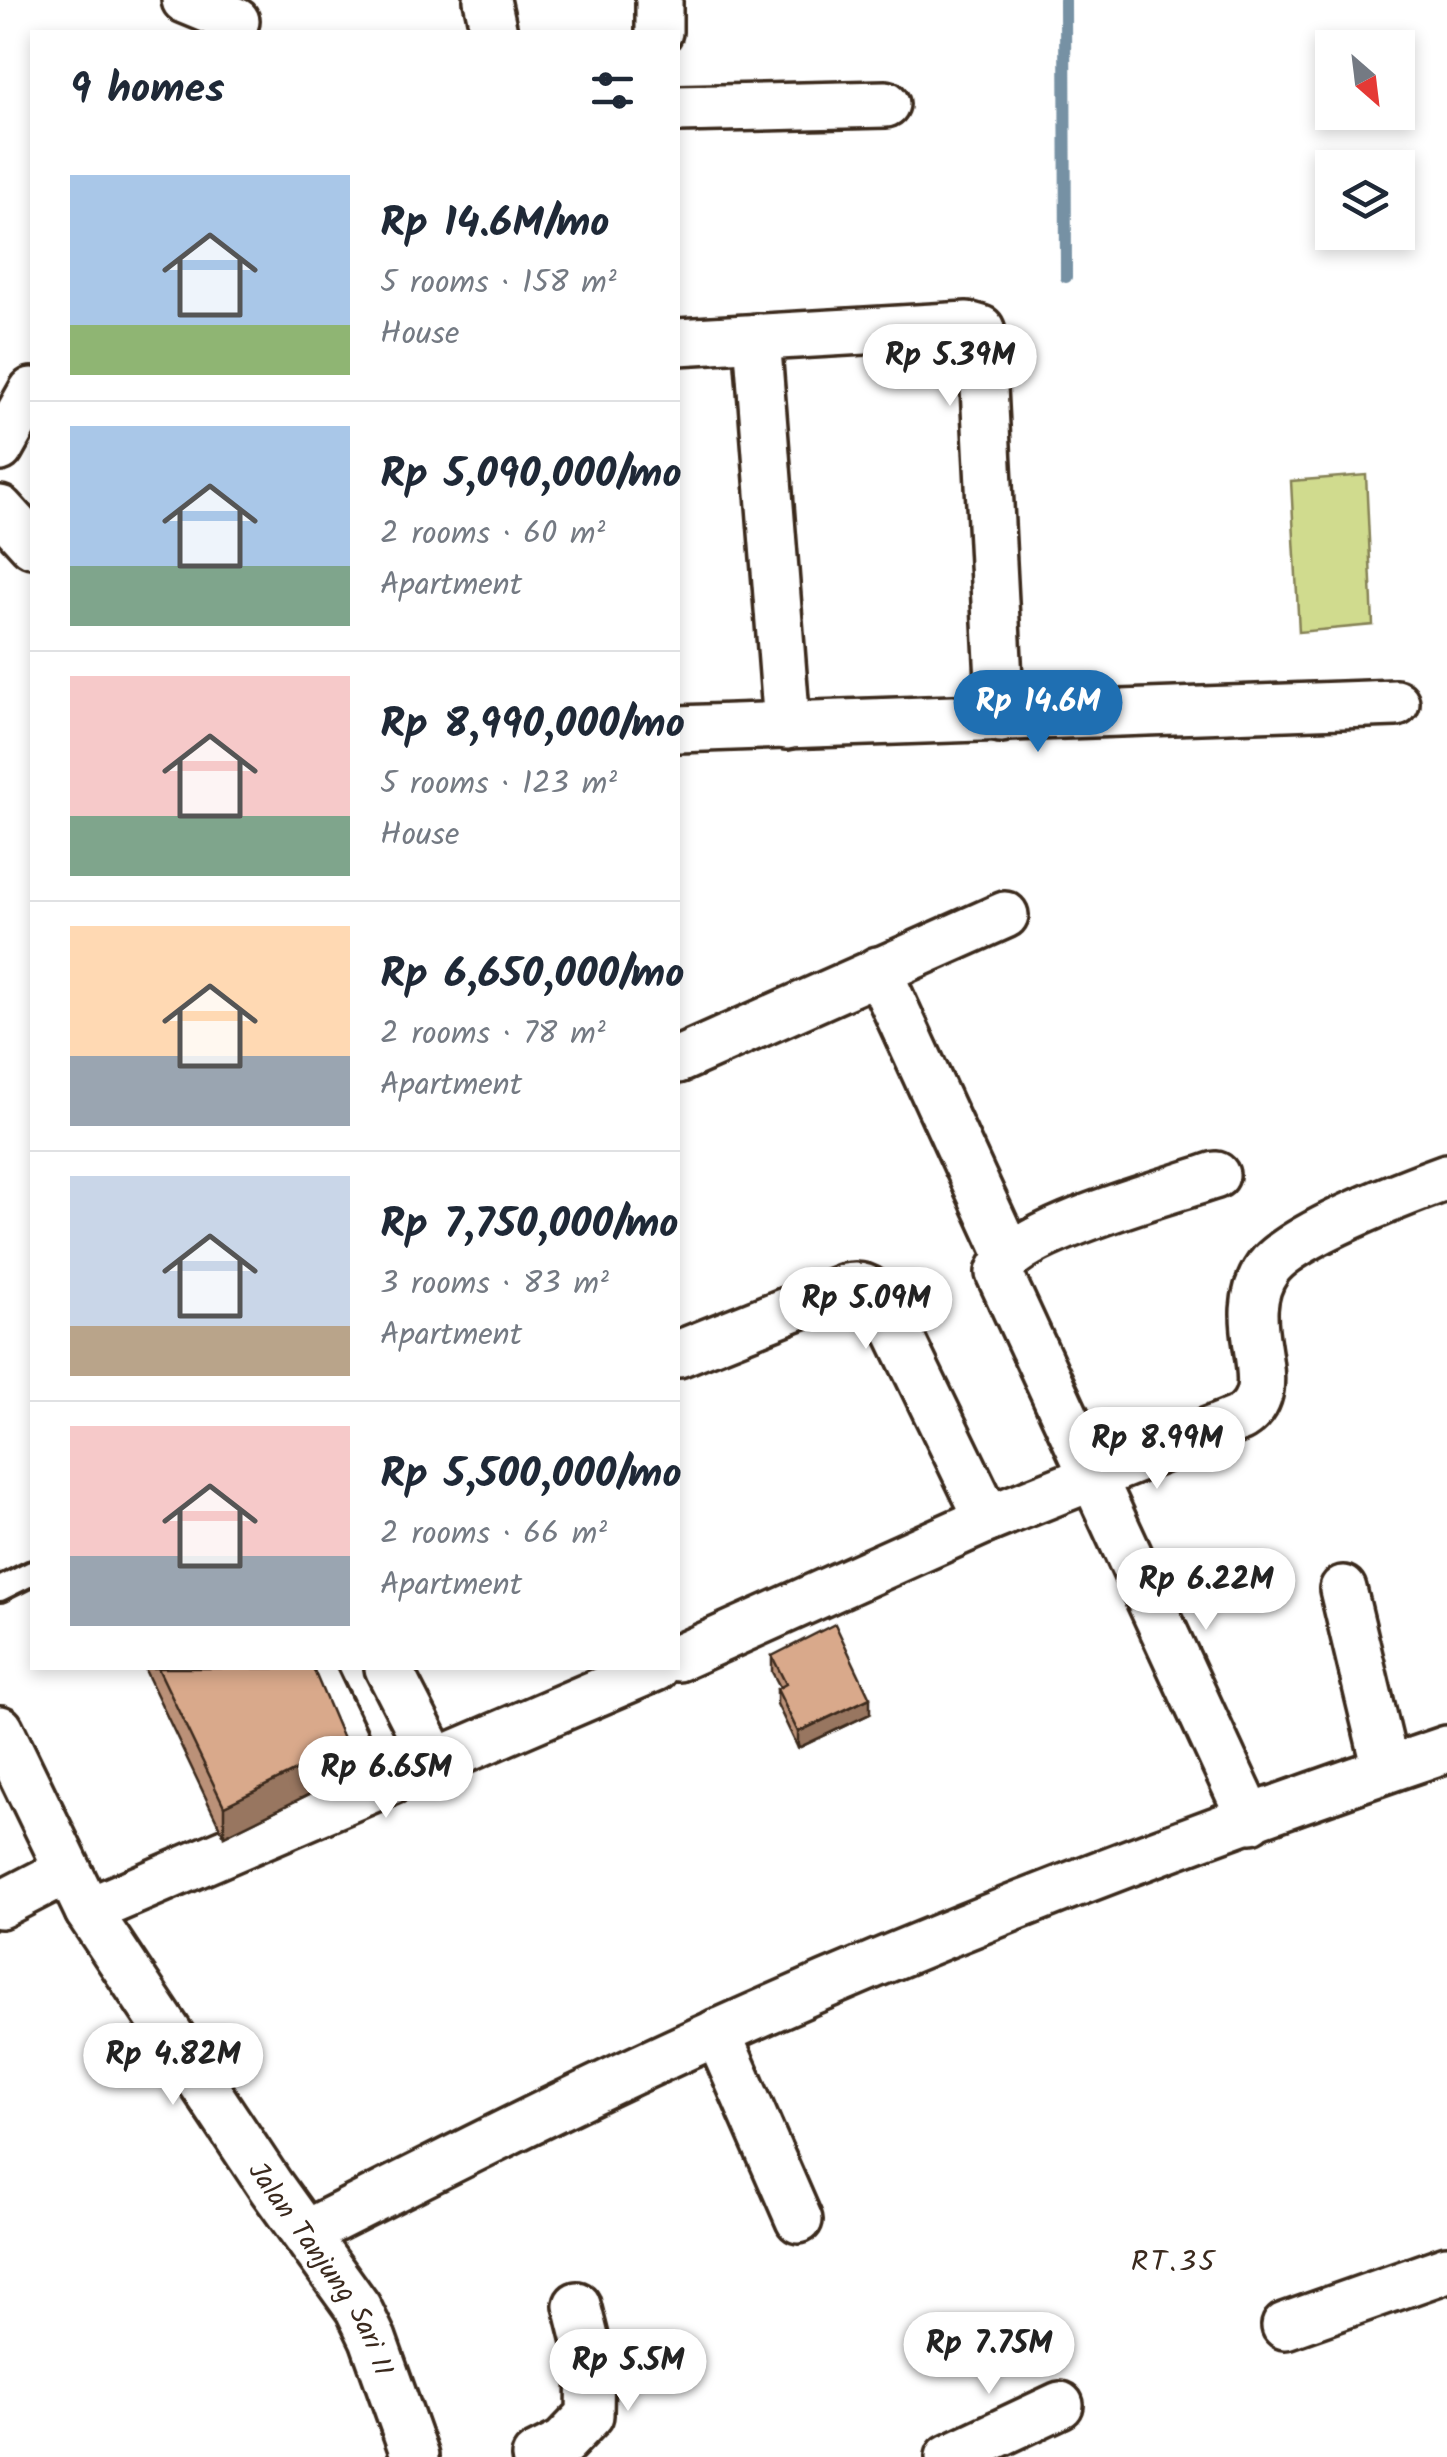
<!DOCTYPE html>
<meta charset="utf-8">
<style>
body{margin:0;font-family:Kalam,sans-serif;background:#f6f6f7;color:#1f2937;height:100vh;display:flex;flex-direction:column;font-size:38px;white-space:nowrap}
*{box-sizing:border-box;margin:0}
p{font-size:32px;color:#747a83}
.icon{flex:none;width:55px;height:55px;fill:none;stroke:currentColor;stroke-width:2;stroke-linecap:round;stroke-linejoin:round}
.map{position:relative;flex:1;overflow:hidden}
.drawer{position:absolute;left:30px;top:30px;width:650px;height:1640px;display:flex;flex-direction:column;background:#fff;border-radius:0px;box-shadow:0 5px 15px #0003}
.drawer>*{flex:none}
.needle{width:65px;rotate:152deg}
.buttons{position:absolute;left:1315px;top:30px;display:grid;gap:20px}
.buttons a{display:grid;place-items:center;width:100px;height:100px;border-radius:0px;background:#fff;box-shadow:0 5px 15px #0003;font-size:50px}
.price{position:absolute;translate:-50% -85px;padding:0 22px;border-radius:35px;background:#fff;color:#222;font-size:32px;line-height:65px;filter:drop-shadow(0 2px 5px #0008)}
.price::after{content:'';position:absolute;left:50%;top:60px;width:30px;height:22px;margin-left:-15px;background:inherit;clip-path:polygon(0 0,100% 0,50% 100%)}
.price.selected{background:#1f6fb2;color:#fff}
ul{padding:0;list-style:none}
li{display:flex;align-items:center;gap:30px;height:250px;padding:0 40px}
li+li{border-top:2px solid #e0e1e3}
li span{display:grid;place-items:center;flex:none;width:280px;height:200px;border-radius:0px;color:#555}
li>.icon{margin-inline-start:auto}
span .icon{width:120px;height:120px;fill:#fffc;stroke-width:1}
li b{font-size:42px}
h2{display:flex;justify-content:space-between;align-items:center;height:120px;padding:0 40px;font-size:42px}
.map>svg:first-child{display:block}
.green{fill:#d0db8e;stroke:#868256;stroke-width:2.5}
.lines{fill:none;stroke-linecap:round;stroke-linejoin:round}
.stream{stroke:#7691a4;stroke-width:12}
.service-casing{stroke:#3b2a1e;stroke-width:30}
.minor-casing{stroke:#3b2a1e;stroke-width:52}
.service{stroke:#fff;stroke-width:22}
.minor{stroke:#fff;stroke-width:45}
.wall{fill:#bb9178;stroke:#3b2a1e;stroke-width:2.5}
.shaded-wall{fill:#987661;stroke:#3b2a1e;stroke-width:2.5}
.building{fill:#d9a98b;stroke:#3b2a1e;stroke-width:2.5}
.labels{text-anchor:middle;stroke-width:8;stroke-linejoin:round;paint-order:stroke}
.street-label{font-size:28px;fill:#3b2a1e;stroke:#fff}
.neighbourhood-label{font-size:30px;letter-spacing:2.5px;fill:#3b2a1e;stroke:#fff}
</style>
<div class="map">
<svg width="1447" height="2457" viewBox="0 0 1447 2457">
<rect width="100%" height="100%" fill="#fff"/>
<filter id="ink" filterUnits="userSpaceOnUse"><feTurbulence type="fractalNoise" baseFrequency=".01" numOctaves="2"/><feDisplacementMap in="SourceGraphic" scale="20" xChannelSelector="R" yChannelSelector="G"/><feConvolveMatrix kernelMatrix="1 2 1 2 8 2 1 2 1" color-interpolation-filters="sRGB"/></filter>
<g filter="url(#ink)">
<path class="green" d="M 1366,475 L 1373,625 L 1299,632 L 1291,481 Z"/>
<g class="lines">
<path class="stream" d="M 1065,0 L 1066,277"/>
<g class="service-casing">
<path id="service" d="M 0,1589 L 32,1573
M 323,1668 L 378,1783"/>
</g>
<g class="minor-casing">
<g id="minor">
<path d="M 185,0 L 236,21"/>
<path d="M 487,0 L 494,32"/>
<path d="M 659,0 L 659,32"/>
<path d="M 678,109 L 886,104"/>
<path d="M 757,337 L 787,726"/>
<path d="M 678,342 L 967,325 L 981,329 L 1001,719"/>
<path d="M 0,448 L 32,391"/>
<path d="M 0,509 L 32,544"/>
<path d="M 678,729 L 1396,703"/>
<path d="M 878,970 L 1009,1256"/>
<path d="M 678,1060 L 1005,915"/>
<path d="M 1216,1175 C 1172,1191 1013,1231 999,1273 L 1251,1820"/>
<path d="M 678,1354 L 846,1287 C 868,1282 878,1295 888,1312 L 988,1519"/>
<path d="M 1343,1589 L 1386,1769"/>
<path d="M 678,1658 L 988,1519 L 1241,1418 C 1289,1387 1229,1323 1268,1268 C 1292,1235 1406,1192 1447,1177"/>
<path d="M 388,1668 L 435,1760"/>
<path id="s1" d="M 0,1729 L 88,1911 L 271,2187 L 358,2308 L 373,2339 L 415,2457"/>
<path d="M 0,1905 L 68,1870"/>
<path d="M 88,1911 L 655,1668"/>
<path d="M 717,2032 L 799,2220"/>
<path d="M 306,2233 C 443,2164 580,2094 721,2031 C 957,1925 1202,1832 1447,1749"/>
<path d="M 1285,2326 L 1447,2269"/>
<path d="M 535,2457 L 563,2443 L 590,2415 L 591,2361 L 577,2305"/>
<path d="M 949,2457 L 1060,2405"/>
</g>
</g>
<use href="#service" class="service"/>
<use href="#minor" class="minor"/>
</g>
<path class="wall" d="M 772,1656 L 870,1714 L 798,1748 L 777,1704 L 777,1689 L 780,1687 L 772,1672 Z
M 146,1668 L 313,1668 L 346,1776 L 224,1836 L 146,1672 Z"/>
<path class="shaded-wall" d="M 870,1698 L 870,1714 L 798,1748 L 798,1732 Z
M 346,1746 L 346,1776 L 224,1836 L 224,1806 Z"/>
<path class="building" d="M 835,1624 L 870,1698 L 798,1732 L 777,1689 L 786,1684 L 772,1656 Z
M 158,1668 L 313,1668 L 346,1746 L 224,1806 Z"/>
</g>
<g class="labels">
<g class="street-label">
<text dy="10" stroke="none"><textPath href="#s1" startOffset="630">Jalan Tanjung Sari II</textPath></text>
</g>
<g class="neighbourhood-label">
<text x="1174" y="2271">RT.35</text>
</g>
</g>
</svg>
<div class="buttons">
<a><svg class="needle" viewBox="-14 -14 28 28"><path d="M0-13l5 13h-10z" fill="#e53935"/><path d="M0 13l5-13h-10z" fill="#747a83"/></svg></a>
<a><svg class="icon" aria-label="layers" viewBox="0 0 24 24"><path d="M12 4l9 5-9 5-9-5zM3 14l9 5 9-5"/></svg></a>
</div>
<b class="price" style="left:950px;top:409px">Rp 5.39M</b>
<b class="price selected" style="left:1038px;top:755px">Rp 14.6M</b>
<b class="price" style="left:866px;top:1352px">Rp 5.09M</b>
<b class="price" style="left:1157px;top:1492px">Rp 8.99M</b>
<b class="price" style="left:1206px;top:1633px">Rp 6.22M</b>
<b class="price" style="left:386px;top:1821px">Rp 6.65M</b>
<b class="price" style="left:173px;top:2108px">Rp 4.82M</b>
<b class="price" style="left:989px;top:2397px">Rp 7.75M</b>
<b class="price" style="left:628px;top:2414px">Rp 5.5M</b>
<section class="drawer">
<h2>9 homes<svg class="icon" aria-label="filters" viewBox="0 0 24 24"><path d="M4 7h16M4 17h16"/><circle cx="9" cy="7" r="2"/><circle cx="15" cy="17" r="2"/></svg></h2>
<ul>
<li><span style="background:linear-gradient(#a9c7e8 75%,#8fb573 0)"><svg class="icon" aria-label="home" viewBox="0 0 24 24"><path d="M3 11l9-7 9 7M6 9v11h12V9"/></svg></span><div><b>Rp 14.6M/mo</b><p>5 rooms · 158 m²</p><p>House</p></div></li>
<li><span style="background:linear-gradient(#a9c7e8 70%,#7fa58c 0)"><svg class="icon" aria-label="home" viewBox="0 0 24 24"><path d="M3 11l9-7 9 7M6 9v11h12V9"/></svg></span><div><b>Rp 5,090,000/mo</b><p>2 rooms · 60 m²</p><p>Apartment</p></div></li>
<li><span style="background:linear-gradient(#f6c9c9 70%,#7fa58c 0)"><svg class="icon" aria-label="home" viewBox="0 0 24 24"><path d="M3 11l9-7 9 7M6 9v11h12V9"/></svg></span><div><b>Rp 8,990,000/mo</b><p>5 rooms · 123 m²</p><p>House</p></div></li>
<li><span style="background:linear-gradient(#ffd9b3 65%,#9aa5b1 0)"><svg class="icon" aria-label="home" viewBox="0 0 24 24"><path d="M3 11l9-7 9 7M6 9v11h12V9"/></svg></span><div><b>Rp 6,650,000/mo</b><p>2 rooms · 78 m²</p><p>Apartment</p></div></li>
<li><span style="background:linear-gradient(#c9d6e8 75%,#b9a48a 0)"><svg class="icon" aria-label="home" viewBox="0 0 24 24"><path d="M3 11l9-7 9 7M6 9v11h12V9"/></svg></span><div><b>Rp 7,750,000/mo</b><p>3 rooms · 83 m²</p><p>Apartment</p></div></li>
<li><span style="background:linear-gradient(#f6c9c9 65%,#9aa5b1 0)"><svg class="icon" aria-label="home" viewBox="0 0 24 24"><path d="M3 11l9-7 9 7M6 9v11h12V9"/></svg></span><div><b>Rp 5,500,000/mo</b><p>2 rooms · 66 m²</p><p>Apartment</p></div></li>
</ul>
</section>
</div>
